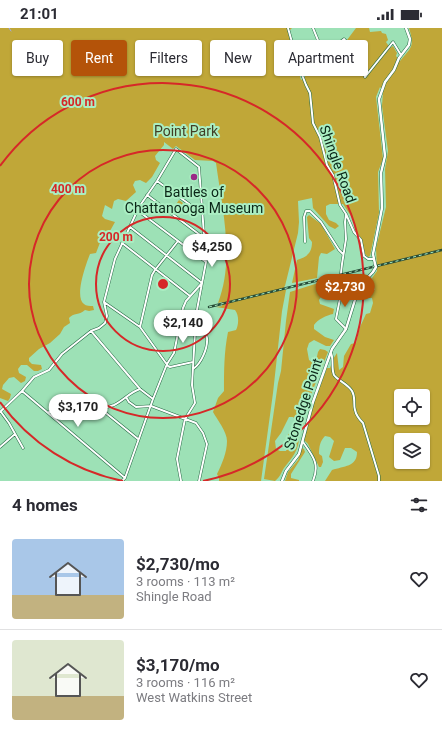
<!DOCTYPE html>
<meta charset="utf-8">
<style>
body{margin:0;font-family:Roboto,sans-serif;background:#f7f7f7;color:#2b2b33;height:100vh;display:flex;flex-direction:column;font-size:15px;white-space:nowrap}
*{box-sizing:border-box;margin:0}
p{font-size:13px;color:#7c7c81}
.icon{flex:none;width:22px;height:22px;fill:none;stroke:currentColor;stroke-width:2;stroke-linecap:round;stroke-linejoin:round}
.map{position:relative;height:453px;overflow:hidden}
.sheet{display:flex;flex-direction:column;background:#fff;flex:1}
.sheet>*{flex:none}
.top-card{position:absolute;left:12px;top:12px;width:418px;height:36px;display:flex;gap:8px}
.buttons{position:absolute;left:394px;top:361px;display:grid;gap:8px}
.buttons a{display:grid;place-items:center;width:36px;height:36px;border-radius:4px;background:#fff;box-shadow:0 1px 3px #0004;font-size:20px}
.price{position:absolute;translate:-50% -34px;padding:0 9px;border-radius:14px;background:#fff;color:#222;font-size:13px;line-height:26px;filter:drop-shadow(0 1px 2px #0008)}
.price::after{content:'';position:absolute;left:50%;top:24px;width:12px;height:9px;margin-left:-6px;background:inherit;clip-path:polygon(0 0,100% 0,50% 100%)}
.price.selected{background:#b45309;color:#fff}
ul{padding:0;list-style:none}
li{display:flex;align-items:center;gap:12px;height:100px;padding:0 12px}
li+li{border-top:1px solid #e1e1e2}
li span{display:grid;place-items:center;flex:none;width:112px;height:80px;border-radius:4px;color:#555}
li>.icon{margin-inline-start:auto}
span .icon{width:48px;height:48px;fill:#fffc;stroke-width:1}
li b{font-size:17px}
h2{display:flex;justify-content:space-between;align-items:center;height:48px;padding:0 12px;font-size:17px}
.pill{padding:0 14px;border-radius:4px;background:#fff;box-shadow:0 1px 3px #0004;font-size:14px;line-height:36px}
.pill.selected{background:#b45309;color:#fff}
.status{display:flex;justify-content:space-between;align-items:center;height:28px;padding:0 20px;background:#fff;direction:ltr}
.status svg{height:11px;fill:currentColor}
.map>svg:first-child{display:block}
.green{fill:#c0a738;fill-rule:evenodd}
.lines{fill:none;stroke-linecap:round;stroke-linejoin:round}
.stream{stroke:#9eaaee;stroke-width:1}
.street-casing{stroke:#256944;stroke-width:3}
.secondary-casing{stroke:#256944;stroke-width:3.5}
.street{stroke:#fff;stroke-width:2}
.secondary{stroke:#fff;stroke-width:2.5}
.rail-casing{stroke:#284c38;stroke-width:2.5}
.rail{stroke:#aaeec2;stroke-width:1;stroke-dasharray:3;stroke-linecap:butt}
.secondary-bridge-casing{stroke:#256944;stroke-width:3.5;stroke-linecap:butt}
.secondary-bridge{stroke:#fff;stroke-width:2.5}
.ring{fill:none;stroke:#d62828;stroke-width:2}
.poi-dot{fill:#9b2987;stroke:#aaeec2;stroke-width:1.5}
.labels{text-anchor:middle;stroke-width:4;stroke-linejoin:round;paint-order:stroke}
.park-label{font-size:14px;fill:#423d24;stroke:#aaeec2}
.street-label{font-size:14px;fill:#0a2617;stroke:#aaeec2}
.poi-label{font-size:14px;fill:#0a2617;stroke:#aaeec2}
.centre{fill:#d62828;stroke:#aaeec2;stroke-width:2}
.ring-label{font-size:12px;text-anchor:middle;font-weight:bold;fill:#d62828;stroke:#aaeec2;stroke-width:4;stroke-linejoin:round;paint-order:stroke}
</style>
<div class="status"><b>21:01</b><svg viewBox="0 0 49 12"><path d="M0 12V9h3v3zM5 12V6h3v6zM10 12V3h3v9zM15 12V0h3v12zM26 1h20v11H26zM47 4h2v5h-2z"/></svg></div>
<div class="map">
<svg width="442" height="453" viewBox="0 0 442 453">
<rect width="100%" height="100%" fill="#9de1b6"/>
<path class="green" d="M 0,0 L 292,0 L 288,4 L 301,52 L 305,49 L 305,46 L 343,14 L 345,16 L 348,13 L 347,12 L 356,0 L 369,0 L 370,4 L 381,3 L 382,5 L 386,6 L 388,12 L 386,14 L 390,20 L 393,18 L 397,25 L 396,28 L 400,33 C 411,19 415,20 409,0 L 442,0 L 442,453 L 325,453 L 332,442 C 344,438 357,439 357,424 L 351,420 L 345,420 L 340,432 L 334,433 L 329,429 L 334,413 L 330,409 L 325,408 C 320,413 319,419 319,426 L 322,428 L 323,434 L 321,439 L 319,439 L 308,416 L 304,412 L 311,382 L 327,340 L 330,340 L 333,331 L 337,325 L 339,342 L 343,339 L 344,328 L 351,316 L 356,315 L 360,299 L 366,286 L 370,285 L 373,275 L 372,270 L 359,270 L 359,264 L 362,260 L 375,262 L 372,250 L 377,243 L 376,220 L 386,179 L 385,141 L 388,123 L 382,78 L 383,64 L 380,59 L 376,69 L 383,131 L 378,144 L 379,185 L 370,228 L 368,229 L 365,226 L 361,210 L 355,202 L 353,191 L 343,176 L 330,176 L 326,178 L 326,186 L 329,192 L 336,195 L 339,198 L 335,201 L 329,198 L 313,180 L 312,170 L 298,173 L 299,194 L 298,205 L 285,258 L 284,259 L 284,262 L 286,262 L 282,283 L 273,365 L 261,453 L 219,453 L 219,450 L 217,446 C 222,436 227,424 227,413 C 227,404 217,391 213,384 L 218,370 L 224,363 C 224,343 224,324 228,304 L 236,302 C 239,296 239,287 235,282 L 216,279 L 222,278 L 222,274 L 218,275 C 235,231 222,180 216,135 L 213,133 L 195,132 L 176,118 L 173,121 L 164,114 L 164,117 L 155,128 L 156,132 L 160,135 L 152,149 L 146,155 L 140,152 L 135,153 L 133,157 L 136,164 L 126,173 L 118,171 L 114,173 L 112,181 L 105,177 L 102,188 L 105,191 L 115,194 L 105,212 L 101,212 L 96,225 L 90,226 C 86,236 74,269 84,276 C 86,278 90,278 93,278 L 94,282 L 89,283 L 85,282 C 80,287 73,285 69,290 L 70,295 L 64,299 L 60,306 L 50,315 L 39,321 L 29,330 L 29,333 L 32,336 L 41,337 L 42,341 L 38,343 L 34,343 L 27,337 L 21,337 L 18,341 L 19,345 L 26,349 L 25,353 L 21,355 L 14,349 L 9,350 L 3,357 L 2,361 L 11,366 L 10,370 L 8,373 L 0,370 ZM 401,368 L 423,368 L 423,390 L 401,390 ZM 401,412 L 423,412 L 423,434 L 401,434 Z
M 179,172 L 183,175 L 176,185 L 172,182 Z
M 309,187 L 321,196 L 335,221 L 327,226 L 321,225 L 319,229 L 317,250 L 292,255 L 297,232 C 307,229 312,225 312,214 L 309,210 L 307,189 Z
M 340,248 L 340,259 L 338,263 L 323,266 L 319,272 L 320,276 L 334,281 L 333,286 C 327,287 317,292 314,297 L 314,301 L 325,309 L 334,312 L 330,318 L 326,318 L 314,312 L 309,315 L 307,321 L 309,332 L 312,334 L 316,333 L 318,324 L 320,321 L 325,322 L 328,324 L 308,374 L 302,402 L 300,403 L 297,402 L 296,392 L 293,389 L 289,389 L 281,405 L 275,413 L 276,421 L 280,423 L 286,423 C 289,418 289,413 288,407 L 291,403 L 295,403 L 299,409 C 299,422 292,430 284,440 C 281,445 280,449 275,453 L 264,451 L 278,355 L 281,343 L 286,293 L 290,264 Z
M 302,420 L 304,421 L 305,424 L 291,446 L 291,450 L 299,452 L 299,453 L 285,453 L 288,444 L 298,432 Z"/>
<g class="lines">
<path class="stream" d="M 9,0 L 11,3"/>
<g class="street-casing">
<path id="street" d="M 288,0 L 299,39 L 306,57 L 310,65 L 313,95 L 320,109 L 327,137 L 333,147 L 340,177 L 346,186 L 345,194 L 346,211 L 342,236 L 341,245 L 343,255 L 336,291 L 346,301
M 313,0 L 324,27
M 301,46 L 344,11 C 349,17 355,22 359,27 C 364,33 363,42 365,49
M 365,49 L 393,14 L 401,27
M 157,153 L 203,186
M 147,167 L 204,210
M 137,182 L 206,234
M 346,186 L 354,204 L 361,212 L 364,228 L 368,231 L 374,231
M 305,214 L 304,189 L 306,183 L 310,183 L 321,194 L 339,222 L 343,226
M 122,215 L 190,268
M 104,274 L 140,299 L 168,338 L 170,339 L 193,334
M 140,299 L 152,247 L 155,242 L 178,213
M 91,303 L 140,361
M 331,325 C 334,332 331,340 334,347 C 337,352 348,356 352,363 C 356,370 353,375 355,382 C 356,387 359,391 363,395 L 379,448 L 379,453
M 193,341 C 201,336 208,320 207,310 C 206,303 201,298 197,294
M 22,363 L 125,450
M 126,369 L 129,374 L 136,379 L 151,378 L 196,395 L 203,405 L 207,416 L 199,453
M 101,381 L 138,411
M 0,384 L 22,363 L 34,349 L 49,342 L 62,326 L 91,303 L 99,300 L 105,295 L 107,288 L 104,274 L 115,231 L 139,179 L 157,153 L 176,121 L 199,139 L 206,234 L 196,287 L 192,357 L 195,375 L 185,391 L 177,431 L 181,453
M 1,384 L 9,395 L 23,420
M 49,384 C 67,383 98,383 114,377 C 123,373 130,364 140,361 L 153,371
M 303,414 C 313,428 320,436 313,453
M 0,419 L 15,406
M 122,453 L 125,450 L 153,371 L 167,336 L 174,325 L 183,280 L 186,273 L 202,255 L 130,199"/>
</g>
<g class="secondary-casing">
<path id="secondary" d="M 375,236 L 373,226 L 374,221 L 382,180 L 381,145 L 385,128 L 379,71 L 385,54 L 394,42 L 399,30 L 409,17 L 410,11 L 406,0
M 282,453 L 286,443 L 299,426 L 313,374 L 332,321 L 346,301 L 358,262 L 361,257 L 373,244"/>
</g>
<use href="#street" class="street"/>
<use href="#secondary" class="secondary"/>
<g class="rail-casing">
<path id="rail" d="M 209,279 L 442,222"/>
</g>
<use href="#rail" class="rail"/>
<g class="secondary-bridge-casing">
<path id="secondary-bridge" d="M 373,244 L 376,239 L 375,236"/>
</g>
<use href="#secondary-bridge" class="secondary-bridge"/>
</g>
<g class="ring">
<circle cx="163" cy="256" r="67"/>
<circle cx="163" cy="256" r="134"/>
<path d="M123 453A201 201 0 0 1 0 374M0 138A201 201 0 1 1 203 453"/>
</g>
<circle class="poi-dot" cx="194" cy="149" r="4"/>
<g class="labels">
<g class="park-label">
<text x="186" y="108">Point Park</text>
</g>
<g class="street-label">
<text transform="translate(338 136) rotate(70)" y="5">Shingle Road</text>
<text transform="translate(303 376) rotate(-72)" y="5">Stonedge Point</text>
</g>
<g class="poi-label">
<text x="194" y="169">Battles of<tspan x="194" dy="16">Chattanooga Museum</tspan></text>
</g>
</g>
<circle cx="163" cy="256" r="6" class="centre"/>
<g class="ring-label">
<text x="78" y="78">600 m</text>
<text x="68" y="165">400 m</text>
<text x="116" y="213">200 m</text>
</g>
</svg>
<div class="buttons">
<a><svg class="icon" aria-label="locate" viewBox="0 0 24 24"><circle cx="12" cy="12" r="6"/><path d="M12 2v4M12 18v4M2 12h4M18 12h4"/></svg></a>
<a><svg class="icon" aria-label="layers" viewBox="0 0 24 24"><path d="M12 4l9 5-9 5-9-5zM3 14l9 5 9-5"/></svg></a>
</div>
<b class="price" style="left:212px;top:240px">$4,250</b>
<b class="price selected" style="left:345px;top:280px">$2,730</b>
<b class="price" style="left:183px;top:316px">$2,140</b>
<b class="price" style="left:78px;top:400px">$3,170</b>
<div class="top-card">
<a class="pill">Buy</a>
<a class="pill selected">Rent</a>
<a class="pill">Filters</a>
<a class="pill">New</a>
<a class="pill">Apartment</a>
</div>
</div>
<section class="sheet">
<h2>4 homes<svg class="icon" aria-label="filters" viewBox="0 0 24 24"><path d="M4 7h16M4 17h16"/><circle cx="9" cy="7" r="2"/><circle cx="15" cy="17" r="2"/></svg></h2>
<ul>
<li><span style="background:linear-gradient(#a9c7e8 70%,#c2b280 0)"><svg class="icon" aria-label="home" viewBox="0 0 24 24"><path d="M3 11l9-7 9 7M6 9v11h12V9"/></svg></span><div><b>$2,730/mo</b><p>3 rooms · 113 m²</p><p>Shingle Road</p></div><svg class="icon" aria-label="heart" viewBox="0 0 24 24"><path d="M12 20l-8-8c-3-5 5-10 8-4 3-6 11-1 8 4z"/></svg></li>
<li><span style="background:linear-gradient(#dfe7d0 70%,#c2b280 0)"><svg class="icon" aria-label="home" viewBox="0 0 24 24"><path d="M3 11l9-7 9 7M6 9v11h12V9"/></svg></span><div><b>$3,170/mo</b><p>3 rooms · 116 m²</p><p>West Watkins Street</p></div><svg class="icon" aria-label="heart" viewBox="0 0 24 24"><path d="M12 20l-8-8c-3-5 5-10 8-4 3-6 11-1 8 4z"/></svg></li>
</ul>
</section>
